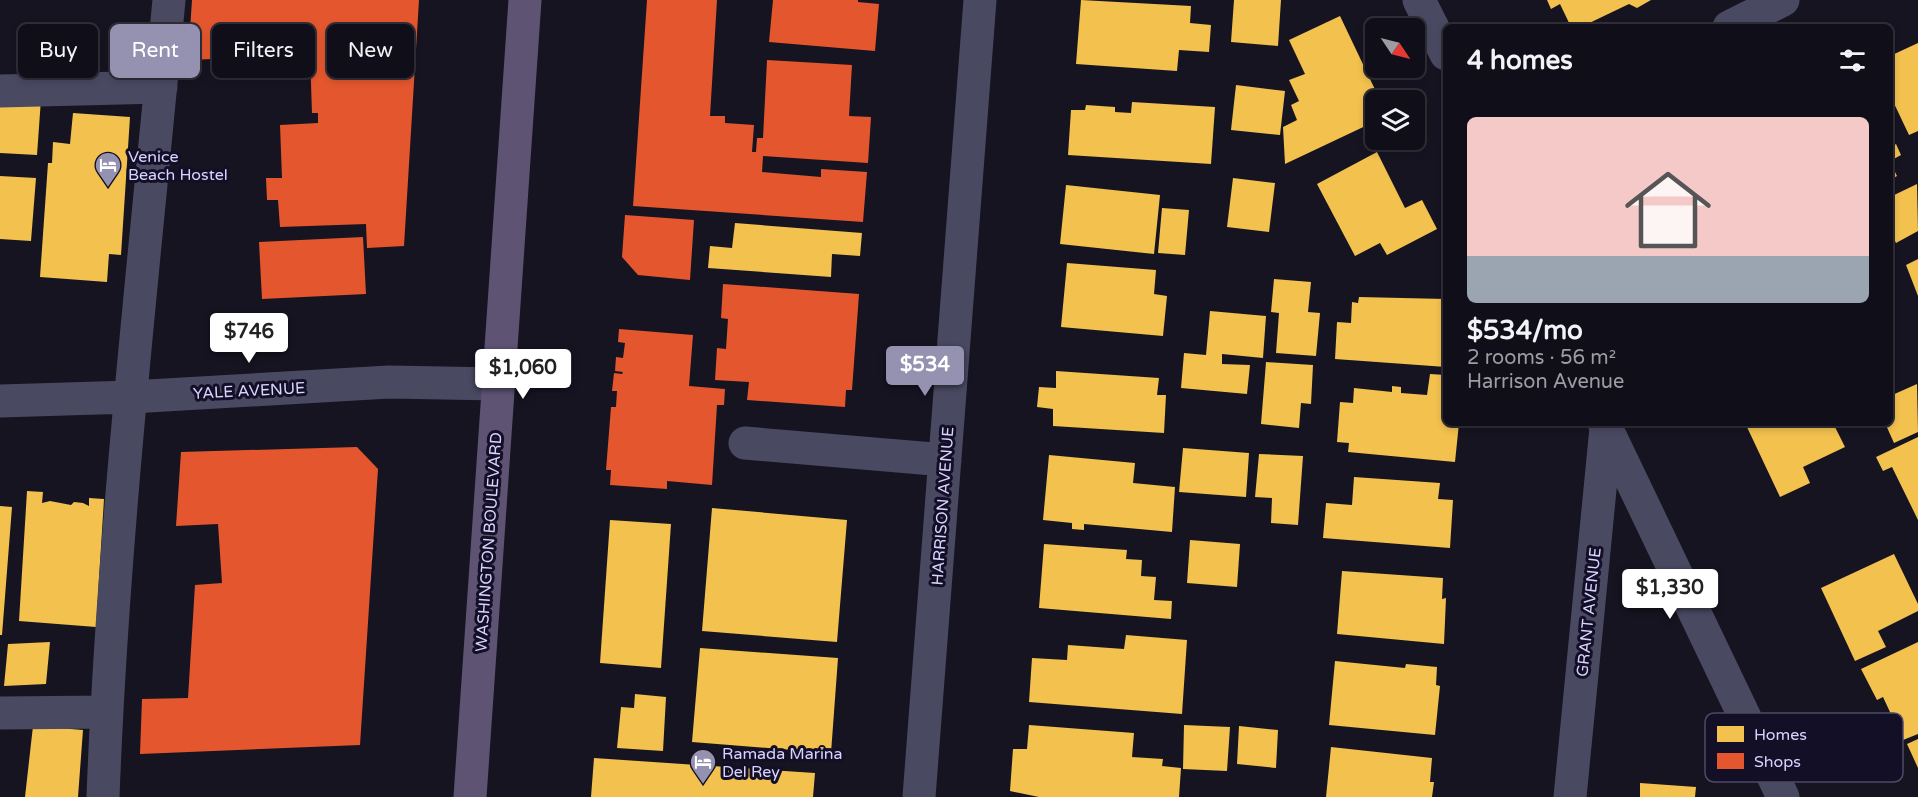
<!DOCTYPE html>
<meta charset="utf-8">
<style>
body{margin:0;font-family:"Varela Round",sans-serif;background:#1e1d26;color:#f1f3f6;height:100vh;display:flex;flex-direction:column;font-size:22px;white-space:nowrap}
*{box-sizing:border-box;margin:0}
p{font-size:20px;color:#9c9ca2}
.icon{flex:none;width:33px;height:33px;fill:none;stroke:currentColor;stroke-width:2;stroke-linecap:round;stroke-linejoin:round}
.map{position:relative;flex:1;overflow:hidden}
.side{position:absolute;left:1443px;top:24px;width:450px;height:402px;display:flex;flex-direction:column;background:#100f19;border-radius:9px;box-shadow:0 3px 9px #0003,0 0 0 2px #302f38}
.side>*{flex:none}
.guide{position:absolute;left:18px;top:24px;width:570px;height:54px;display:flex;gap:12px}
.needle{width:39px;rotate:125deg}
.fabs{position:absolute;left:1365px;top:18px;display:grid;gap:12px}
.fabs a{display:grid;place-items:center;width:60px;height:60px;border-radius:9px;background:#100f19;box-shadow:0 3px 9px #0003,0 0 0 2px #302f38;font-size:30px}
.price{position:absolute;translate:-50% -51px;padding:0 14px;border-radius:6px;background:#fff;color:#222;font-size:20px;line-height:39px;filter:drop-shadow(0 2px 3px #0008)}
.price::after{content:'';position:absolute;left:50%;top:36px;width:18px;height:14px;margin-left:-9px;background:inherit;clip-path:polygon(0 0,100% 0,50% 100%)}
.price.on{background:#9591b1;color:#fff}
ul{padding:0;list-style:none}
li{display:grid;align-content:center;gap:12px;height:318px;padding:0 24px}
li+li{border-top:2px solid #302f38}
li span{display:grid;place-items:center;height:186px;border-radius:9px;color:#555}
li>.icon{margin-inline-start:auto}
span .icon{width:108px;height:108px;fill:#fffc;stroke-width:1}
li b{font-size:26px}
h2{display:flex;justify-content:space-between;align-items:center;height:72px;padding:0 24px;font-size:26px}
.chip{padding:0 21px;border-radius:9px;background:#100f19;box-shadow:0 3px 9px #0003,0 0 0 2px #302f38;font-size:21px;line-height:54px}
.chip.on{background:#9591b1;color:#fff}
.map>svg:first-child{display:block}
.homes{fill:#f2c14e}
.shops{fill:#e4572e}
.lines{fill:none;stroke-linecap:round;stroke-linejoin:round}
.minor{stroke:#4a4962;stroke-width:33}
.major{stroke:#5e5373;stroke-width:33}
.labels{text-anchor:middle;stroke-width:6;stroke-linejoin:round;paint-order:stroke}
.poi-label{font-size:16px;fill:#d9d4ff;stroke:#130f26;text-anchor:start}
.street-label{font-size:16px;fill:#d9d4ff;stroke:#130f26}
.key{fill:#130f26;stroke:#4e4a67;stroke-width:1.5}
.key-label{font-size:16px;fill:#d9d4ff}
</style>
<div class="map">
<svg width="1918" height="797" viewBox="0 0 1918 797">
<rect width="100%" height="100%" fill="#161421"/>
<path class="homes" d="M 1081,0 L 1191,6 L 1190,23 L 1211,25 L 1209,52 L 1179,50 L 1177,71 L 1076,64 Z
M 1234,0 L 1281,0 L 1278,46 L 1231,42 Z
M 1547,0 L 1651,0 L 1637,8 L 1629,4 L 1581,27 L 1571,27 L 1560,4 L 1551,9 Z
M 1340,16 L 1380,100 L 1376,100 L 1376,121 L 1285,164 L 1283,127 L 1297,120 L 1291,105 L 1299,101 L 1289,80 L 1305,74 L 1289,40 Z
M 1918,43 L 1918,131 L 1909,135 L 1890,95 L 1890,56 Z
M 1236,85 L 1285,91 L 1280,135 L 1231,130 Z
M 0,96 L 41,99 L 37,155 L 0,153 Z
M 1132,102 L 1215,107 L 1211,164 L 1068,155 L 1071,110 L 1085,110 L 1086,105 L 1115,107 L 1115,112 L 1131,113 Z
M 73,113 L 130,117 L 121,255 L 109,254 L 107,282 L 40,277 L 48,163 L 52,163 L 53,142 L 70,144 Z
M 1896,144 L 1901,155 L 1890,161 L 1890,148 Z
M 1377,152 L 1405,208 L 1422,200 L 1437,229 L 1387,255 L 1380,243 L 1355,256 L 1317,184 Z
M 1890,162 L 1897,176 L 1890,180 Z
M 0,176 L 36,178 L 31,241 L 0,239 Z
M 1233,178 L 1275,183 L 1269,232 L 1227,227 Z
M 1917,184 L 1918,231 L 1896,243 L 1890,231 L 1890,197 Z
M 1066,185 L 1160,195 L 1154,254 L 1060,244 Z
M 1162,208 L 1189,210 L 1185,255 L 1158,253 Z
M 735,223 L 862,233 L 860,256 L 832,254 L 831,277 L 708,268 L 710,246 L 732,248 Z
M 1918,259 L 1918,296 L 1906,265 Z
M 1067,263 L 1156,270 L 1154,294 L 1167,296 L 1163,336 L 1061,327 Z
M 1274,279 L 1311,282 L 1308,312 L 1320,313 L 1316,356 L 1276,353 L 1279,313 L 1271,312 Z
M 1359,297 L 1446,299 L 1446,367 L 1335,359 L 1337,322 L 1351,323 L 1352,302 L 1358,303 Z
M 1210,311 L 1266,316 L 1263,358 L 1222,354 L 1222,364 L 1250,365 L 1247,394 L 1181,388 L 1184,353 L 1206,355 Z
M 1266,362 L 1313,365 L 1311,404 L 1301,403 L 1299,428 L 1261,424 Z
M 1056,371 L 1159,378 L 1157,395 L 1166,395 L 1164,433 L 1053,426 L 1053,409 L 1037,407 L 1039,387 L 1056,388 Z
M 1430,374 L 1446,375 L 1446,423 L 1459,423 L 1455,462 L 1348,452 L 1349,443 L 1337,442 L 1340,402 L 1353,403 L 1354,388 L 1392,392 L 1392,386 L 1401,387 L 1401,393 L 1427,395 Z
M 1917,384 L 1918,432 L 1894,443 L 1885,423 L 1890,423 L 1890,396 Z
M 1750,423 L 1833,423 L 1845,447 L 1803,467 L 1810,483 L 1780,497 L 1746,425 Z
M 1918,437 L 1918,520 L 1892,467 L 1883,471 L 1876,457 Z
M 1183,448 L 1249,453 L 1246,497 L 1179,492 Z
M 1259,454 L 1303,456 L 1298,525 L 1271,523 L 1272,498 L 1255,497 Z
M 1049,455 L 1135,463 L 1133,483 L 1175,487 L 1172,532 L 1084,524 L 1084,530 L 1072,529 L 1072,523 L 1043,520 Z
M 1354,477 L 1440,483 L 1438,499 L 1453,500 L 1450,548 L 1323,538 L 1326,503 L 1352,505 Z
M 27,491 L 43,492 L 42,503 L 50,501 L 71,505 L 74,502 L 83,503 L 89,506 L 89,498 L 104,499 L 96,627 L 19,621 Z
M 0,506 L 12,507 L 2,635 L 0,635 Z
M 712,508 L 847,520 L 837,642 L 702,631 Z
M 610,520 L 671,524 L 661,668 L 600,663 Z
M 1190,540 L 1240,544 L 1237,587 L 1187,583 Z
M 1044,544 L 1127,550 L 1126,559 L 1142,560 L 1141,576 L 1156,577 L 1154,600 L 1172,601 L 1171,619 L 1039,608 Z
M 1894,554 L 1918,604 L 1918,611 L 1878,631 L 1886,647 L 1855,661 L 1821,588 Z
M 1342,571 L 1443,578 L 1442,599 L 1446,598 L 1444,644 L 1337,634 Z
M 1126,635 L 1187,640 L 1182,714 L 1029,702 L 1032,658 L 1067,660 L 1068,645 L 1124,649 Z
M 50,642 L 46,684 L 4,686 L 8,644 Z
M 1918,642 L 1918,734 L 1903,740 L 1883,697 L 1877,700 L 1861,669 Z
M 700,648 L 838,658 L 831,753 L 692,742 Z
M 1335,661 L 1405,668 L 1406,664 L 1437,667 L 1436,685 L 1440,686 L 1435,735 L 1329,725 Z
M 635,694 L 666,697 L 663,751 L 617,748 L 621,707 L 634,708 Z
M 1029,725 L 1134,733 L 1132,757 L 1163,759 L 1162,766 L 1181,768 L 1179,797 L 1039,797 L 1010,791 L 1013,749 L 1027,749 Z
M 1184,725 L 1230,727 L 1227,771 L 1183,769 Z
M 33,726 L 83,730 L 78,797 L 25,797 Z
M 1239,726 L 1278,730 L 1276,768 L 1237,764 Z
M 1918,739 L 1918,768 L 1907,744 Z
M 1331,747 L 1432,758 L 1430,782 L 1434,782 L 1432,797 L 1326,797 Z
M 594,758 L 815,773 L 813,797 L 591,797 Z
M 1640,783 L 1696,787 L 1695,797 L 1640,797 Z"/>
<path class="shops" d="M 192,0 L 419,0 L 404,246 L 367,248 L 366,224 L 280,227 L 278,200 L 267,200 L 266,178 L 282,178 L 280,125 L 318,123 L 318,113 L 312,113 L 310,55 L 188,60 Z
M 647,0 L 717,0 L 710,116 L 725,116 L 725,123 L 754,125 L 752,152 L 756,152 L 757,138 L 763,138 L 767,60 L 852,65 L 849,116 L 871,117 L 868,163 L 763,156 L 762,172 L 821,177 L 821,169 L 867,172 L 863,222 L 633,206 Z
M 773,0 L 858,0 L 858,2 L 879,4 L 875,51 L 769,42 Z
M 625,215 L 694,220 L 690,280 L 638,275 L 622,257 Z
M 363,237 L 366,294 L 262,299 L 259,242 Z
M 723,284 L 859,294 L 852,390 L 846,390 L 845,407 L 747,400 L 749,382 L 715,380 L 717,348 L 726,349 L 728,319 L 721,318 Z
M 619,329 L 693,335 L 689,386 L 725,389 L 724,405 L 717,405 L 712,485 L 667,481 L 667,489 L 610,485 L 611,470 L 606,470 L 611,407 L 616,407 L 617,391 L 612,391 L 614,373 L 622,374 L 623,372 L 615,371 L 616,357 L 623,358 L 625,343 L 618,342 Z
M 357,447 L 378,469 L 360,745 L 140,754 L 142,699 L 188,698 L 195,585 L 222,583 L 218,524 L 176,526 L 181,452 Z"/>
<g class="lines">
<path class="minor" d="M 1419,0 L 1446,54
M 1729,27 L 1783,0
M 0,91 L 161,87
M 0,401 L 131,397 L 389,382 L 498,384
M 1604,423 L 1783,797
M 745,443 L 945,460
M 0,713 L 106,712
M 103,797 C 113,531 144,265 169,0
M 919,797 L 980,0
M 1570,797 L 1606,428"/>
<path class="major" d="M 470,797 L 525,0"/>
</g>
<defs>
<g id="hotel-pin" transform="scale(1.35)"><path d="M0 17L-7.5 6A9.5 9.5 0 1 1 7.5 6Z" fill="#9591b1" stroke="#130f26"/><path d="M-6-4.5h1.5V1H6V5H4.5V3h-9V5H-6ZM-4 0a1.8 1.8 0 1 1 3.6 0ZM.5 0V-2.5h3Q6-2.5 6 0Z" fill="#fff"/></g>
</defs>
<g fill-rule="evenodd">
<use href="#hotel-pin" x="108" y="165"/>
<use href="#hotel-pin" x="703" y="762"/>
</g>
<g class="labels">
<g class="poi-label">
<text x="128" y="162">Venice<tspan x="128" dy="18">Beach Hostel</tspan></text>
<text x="722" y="759">Ramada Marina<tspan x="722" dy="18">Del Rey</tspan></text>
</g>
<g class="street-label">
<text transform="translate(249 390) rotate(-3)" y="6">YALE AVENUE</text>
<text transform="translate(942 506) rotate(-86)" y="6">HARRISON AVENUE</text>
<text transform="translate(488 542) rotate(-86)" y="6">WASHINGTON BOULEVARD</text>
<text transform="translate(1588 612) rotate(-84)" y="6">GRANT AVENUE</text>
</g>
</g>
<rect x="1705" y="713" width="198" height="69" rx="9" class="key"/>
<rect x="1717" y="726" width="27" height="16" fill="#f2c14e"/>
<rect x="1717" y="753" width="27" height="16" fill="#e4572e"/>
<g class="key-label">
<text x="1754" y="740">Homes</text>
<text x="1754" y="767">Shops</text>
</g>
</svg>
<div class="fabs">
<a><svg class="needle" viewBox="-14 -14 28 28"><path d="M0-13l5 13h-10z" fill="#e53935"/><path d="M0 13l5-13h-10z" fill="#9c9ca2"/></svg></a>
<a><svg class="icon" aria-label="layers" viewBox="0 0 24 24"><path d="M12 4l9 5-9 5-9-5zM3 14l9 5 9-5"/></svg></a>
</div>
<b class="price" style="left:249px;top:364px">$746</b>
<b class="price on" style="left:925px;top:397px">$534</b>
<b class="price" style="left:523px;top:400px">$1,060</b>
<b class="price" style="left:1670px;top:620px">$1,330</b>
<div class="guide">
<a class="chip">Buy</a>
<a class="chip on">Rent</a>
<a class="chip">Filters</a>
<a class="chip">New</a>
</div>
<section class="side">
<h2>4 homes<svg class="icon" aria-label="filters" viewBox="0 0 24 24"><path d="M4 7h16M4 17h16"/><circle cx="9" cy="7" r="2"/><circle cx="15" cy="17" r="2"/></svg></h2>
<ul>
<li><span style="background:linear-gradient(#f6c9c9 75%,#9aa5b1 0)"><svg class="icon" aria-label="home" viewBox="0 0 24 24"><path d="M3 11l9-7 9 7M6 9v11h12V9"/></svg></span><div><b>$534/mo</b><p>2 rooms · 56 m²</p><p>Harrison Avenue</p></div></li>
</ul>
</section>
</div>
